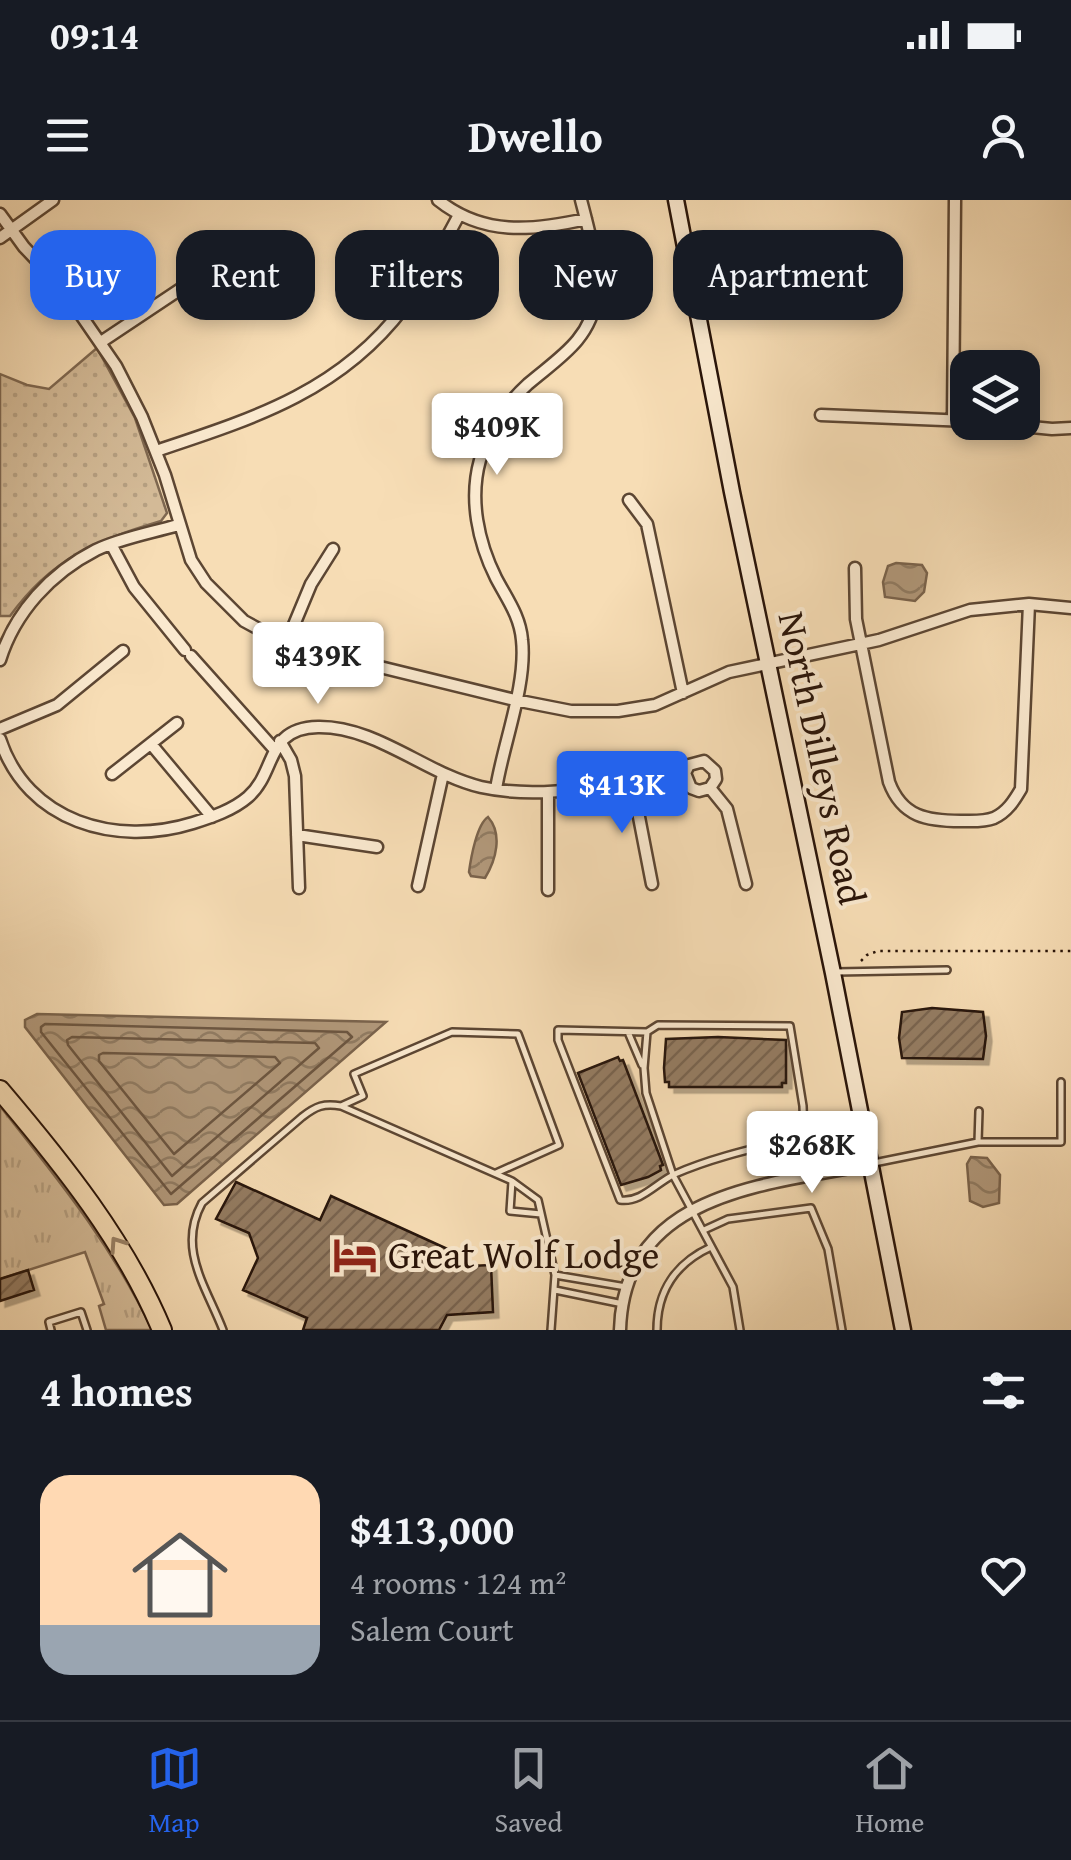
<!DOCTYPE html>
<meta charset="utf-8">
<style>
body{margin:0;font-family:"Gentium Book Plus",serif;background:#20242c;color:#f1f3f6;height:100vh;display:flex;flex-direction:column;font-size:38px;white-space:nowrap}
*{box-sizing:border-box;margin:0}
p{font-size:32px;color:#9ea1a6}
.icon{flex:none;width:55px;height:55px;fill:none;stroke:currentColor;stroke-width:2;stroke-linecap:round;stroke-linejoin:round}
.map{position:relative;height:1130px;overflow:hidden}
.details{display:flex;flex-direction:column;background:#171b24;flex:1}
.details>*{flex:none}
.guide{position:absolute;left:30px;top:30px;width:1012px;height:90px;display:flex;gap:20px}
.tools{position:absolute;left:950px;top:150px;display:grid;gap:20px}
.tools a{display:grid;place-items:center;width:90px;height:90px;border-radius:20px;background:#171b24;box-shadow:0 5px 15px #0003;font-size:50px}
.price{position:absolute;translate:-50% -85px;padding:0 22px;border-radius:10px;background:#fff;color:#222;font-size:32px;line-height:65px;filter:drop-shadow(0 2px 5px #0008)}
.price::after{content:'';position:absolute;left:50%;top:60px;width:30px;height:22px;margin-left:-15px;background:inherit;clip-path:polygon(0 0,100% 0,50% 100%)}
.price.on{background:#2563eb;color:#fff}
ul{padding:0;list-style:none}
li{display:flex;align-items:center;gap:30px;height:250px;padding:0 40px}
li+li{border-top:2px solid #363941}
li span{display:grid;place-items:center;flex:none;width:280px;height:200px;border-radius:30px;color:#555}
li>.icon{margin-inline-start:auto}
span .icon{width:120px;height:120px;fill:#fffc;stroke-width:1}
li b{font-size:42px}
h2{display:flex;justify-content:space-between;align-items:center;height:120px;padding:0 40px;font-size:42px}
.tag{padding:0 35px;border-radius:30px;background:#171b24;box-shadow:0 5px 15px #0003;font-size:35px;line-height:90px}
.tag.on{background:#2563eb;color:#fff}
.status{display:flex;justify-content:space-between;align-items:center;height:70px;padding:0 50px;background:#171b24;direction:ltr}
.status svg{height:28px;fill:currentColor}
header{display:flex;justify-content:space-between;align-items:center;height:130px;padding:0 40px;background:#171b24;font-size:45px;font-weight:700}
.tabs{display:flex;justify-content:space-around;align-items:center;height:140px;border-top:2px solid #363941;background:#171b24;font-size:28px;color:#9ea1a6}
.tabs a{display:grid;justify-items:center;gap:5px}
.tabs .on{color:#2563eb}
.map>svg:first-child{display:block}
.grass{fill:url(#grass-tufts);stroke:#7e6750;stroke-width:2.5}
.park{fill:url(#park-dots);stroke:#7e6750;stroke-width:2.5}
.water{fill:url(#water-waves);stroke:#7a634c;stroke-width:2.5}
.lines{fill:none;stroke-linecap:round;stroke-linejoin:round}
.shore{stroke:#6c5641;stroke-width:2.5}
.building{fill:url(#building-hatch);stroke:#281308;stroke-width:2.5;filter:url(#shadow)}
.lane-casing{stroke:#5c4633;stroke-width:10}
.street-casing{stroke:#5c4633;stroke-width:15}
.secondary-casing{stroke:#281308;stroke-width:19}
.highway-casing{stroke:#281308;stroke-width:22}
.path{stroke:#281308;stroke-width:2.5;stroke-dasharray:2.5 5;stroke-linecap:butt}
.lane{stroke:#fae9cf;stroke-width:5}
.street{stroke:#fae9cf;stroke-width:10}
.secondary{stroke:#fae9cf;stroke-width:14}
.highway{stroke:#f7ddb5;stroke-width:18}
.oneway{stroke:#9a8267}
.labels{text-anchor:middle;stroke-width:8;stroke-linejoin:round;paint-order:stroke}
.street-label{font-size:38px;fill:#281308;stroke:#fae9cf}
.poi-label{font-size:38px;fill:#281308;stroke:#fae9cf;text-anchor:start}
</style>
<div class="status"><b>09:14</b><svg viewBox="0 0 49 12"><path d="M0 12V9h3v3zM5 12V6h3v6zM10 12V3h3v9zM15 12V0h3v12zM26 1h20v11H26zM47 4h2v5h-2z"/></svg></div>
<header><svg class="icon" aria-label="menu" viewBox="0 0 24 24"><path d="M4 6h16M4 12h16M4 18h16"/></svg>Dwello<svg class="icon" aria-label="person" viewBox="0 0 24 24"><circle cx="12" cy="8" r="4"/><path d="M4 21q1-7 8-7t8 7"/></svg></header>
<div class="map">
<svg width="1071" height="1130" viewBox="0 0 1071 1130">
<defs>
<pattern id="grass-tufts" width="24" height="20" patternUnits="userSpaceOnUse" patternTransform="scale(2.5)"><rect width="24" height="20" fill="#d4bb98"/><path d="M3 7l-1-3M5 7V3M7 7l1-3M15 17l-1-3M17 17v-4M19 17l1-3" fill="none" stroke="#b6a082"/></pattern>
<pattern id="park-dots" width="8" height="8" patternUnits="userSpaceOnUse" patternTransform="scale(2.5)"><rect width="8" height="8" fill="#d4bb98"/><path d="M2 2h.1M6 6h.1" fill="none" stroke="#b6a082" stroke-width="1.8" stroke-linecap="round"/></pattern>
<pattern id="water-waves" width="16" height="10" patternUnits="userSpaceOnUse" patternTransform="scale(2.5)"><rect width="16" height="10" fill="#b1987a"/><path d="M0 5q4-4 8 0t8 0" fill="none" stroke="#907b62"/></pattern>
<pattern id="building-hatch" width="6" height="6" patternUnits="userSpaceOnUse" patternTransform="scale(2.5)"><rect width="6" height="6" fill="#947c62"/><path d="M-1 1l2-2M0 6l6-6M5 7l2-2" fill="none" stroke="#79644f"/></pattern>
<filter id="shadow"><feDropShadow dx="5.5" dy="5.5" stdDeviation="0" flood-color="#0004"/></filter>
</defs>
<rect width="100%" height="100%" fill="#f7ddb5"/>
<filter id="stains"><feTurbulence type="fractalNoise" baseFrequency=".002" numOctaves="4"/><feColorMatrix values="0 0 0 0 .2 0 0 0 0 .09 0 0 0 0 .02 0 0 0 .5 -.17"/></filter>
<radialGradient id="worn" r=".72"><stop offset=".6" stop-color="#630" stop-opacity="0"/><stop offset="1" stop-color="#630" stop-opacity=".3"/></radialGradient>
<path class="grass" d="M 0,906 C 57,978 113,1046 152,1130 L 106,1130 L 99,1106 L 104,1104 L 85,1052 L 0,1079 Z"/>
<path class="park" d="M 97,148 L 135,218 L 167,313 L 161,321 C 95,341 52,358 10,416 L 0,416 L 0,174 L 27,185 L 49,189 Z"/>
<path class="water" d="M 896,363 L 922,365 L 927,373 L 924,392 L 915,401 L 885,397 L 883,382 L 888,366 Z
M 488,617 C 503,634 496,660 485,678 L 471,676 L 469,672 C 471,657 477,624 488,617 Z
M 37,814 L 386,822 L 177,1004 L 164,1005 L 25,827 L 25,820 Z
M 971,957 L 987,958 L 1000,975 L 999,1003 L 983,1007 L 970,1001 L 967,964 Z"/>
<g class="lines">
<path class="shore" d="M 45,824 L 347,832 L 352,837 L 171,994 L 41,832 L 41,827 Z
M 72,837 L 315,843 L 319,848 L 172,976 L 68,845 L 67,840 Z
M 103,853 L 275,857 L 280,863 L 174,954 L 99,861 L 99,855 Z"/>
</g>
<path class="building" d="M 932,808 L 983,812 L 986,836 L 983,859 L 902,858 L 899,838 L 902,812 Z
M 718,837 L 786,840 L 786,883 L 782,883 L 782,887 L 669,887 L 669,882 L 665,882 L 664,868 L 666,839 Z
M 618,857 L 620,861 L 623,860 L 663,965 L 660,966 L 661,970 L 648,977 L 621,985 L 578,873 Z
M 236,982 L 320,1020 L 331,996 L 454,1052 L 448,1067 L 491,1065 L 493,1112 L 447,1115 L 439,1130 L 303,1130 L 307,1118 L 243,1090 L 258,1058 L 249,1033 L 216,1019 Z
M 28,1070 L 34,1090 L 0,1101 L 0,1079 Z"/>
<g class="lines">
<g class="lane-casing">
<path id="lane" d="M 836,772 L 947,770
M 658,825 L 790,826 L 803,906 L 804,936 C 761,947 716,956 675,974 C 656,983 641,1003 620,1000 L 558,840 L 558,830 L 647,832 Z
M 628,832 L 642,865
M 647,832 L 644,868 L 646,893 L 673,975 L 733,1087 L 740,1130
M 341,906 L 363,896 L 354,874 L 452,832 L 518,834 L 559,945 L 496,973
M 978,942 L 979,911
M 874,963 L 978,942 L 1061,942 L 1061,882
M 512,981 L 510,1011 L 541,1014
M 704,1030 L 728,1019 L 811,1008 L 828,1049 L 842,1130
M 555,1075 L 626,1087
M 555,1090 L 623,1104
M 51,1130 L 49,1122 L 81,1112 L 87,1130
M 223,1130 C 206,1086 177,1049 202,1003 L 302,917 C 316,906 324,903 341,906 L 512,981 L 538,1000 L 555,1075 L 551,1130
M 657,1130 C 657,1091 676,1063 711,1047"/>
</g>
<g class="street-casing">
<path id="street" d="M 438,0 C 483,36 532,31 586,19
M 0,14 L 24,47 L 61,86 L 116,166 L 142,217 L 165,275 L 191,360 L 206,383 L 244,421 L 286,444 L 515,500 L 571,511 L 618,511 L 655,505 L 729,472 L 879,440 L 970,410 L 1029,404 L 1071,408
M 0,38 L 53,0
M 101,142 L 242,48
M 821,215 L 968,221
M 953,219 L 955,0
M 981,222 L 1052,229 L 1071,228
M 156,251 C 252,219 340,192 404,107 C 426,79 442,46 459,15
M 629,300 L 647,324 L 683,493
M 111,344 L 134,387 L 185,450
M 855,368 L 856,419 L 889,582 C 902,617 927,621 961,621 C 972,621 984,622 994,618 C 1007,612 1014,601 1021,589 L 1029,404
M 286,444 L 311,384 L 333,349
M 191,456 L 274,549
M 0,460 C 15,412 51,373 96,350 C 121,338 151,333 178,325
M 0,529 L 57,505 L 123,451
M 0,539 C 27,622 116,647 193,623 C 212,617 233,610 248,597 C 277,572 265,528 318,527 C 376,526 426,574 481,587 C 549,602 617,581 685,573 L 689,565 L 704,561 L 715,571 L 716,579 L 710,588
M 280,541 L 291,560 L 295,576 L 299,688
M 151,544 L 212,617
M 685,573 L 691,588 L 699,591 L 710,588
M 112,574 L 177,523
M 632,581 L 652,684
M 710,588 L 727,609 L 746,684
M 496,589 C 503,544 527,485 522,440 C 520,416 507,399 496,378 C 478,342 469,299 480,260 C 489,231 506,204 528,184 C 557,159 591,140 596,97 C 599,65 589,31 581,0
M 548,592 L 548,690
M 297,635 L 377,647
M 418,686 L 443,574
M 620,1130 C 624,991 768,985 871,964"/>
</g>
<g class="secondary-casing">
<path id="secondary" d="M 676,0 L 732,292 L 833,773 L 903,1130"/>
</g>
<g class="highway-casing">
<path id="highway" d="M 0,890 C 62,963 125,1041 162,1130"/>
</g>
<path class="path" d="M 861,761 L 867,755 L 878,751 L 1071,751"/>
<use href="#lane" class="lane"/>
<use href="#street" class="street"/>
<use href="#secondary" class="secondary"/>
<use href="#highway" class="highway"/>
</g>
<defs><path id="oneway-chevron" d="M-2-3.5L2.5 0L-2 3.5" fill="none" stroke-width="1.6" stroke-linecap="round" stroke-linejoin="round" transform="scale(2.5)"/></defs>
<use class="oneway" href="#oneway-chevron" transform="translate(117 1044) rotate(-124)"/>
<defs>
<g id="hotel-bare" transform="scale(3.45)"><path d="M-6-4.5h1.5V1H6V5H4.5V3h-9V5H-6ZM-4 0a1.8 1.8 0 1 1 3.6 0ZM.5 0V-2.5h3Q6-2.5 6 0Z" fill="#8f2418" stroke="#fae9cf" stroke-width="2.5" paint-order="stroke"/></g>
</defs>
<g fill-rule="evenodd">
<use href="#hotel-bare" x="355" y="1055"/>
</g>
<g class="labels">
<g class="street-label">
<text transform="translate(822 558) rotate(78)" y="13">North Dilleys Road</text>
</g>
<g class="poi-label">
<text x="388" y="1068">Great Wolf Lodge</text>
</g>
</g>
<rect width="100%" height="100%" filter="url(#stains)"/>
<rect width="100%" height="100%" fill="url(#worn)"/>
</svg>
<div class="tools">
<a><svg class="icon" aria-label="layers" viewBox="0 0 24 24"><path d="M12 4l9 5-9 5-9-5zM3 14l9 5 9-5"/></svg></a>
</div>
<b class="price" style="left:497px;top:278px">$409K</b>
<b class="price" style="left:318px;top:507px">$439K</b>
<b class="price on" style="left:622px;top:636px">$413K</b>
<b class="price" style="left:812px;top:996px">$268K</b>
<div class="guide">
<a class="tag on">Buy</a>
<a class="tag">Rent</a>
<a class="tag">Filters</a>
<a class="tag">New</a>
<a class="tag">Apartment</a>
</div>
</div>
<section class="details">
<h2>4 homes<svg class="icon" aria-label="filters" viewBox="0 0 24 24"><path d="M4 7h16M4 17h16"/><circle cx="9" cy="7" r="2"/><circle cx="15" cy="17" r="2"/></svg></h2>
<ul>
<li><span style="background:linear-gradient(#ffd9b3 75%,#9aa5b1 0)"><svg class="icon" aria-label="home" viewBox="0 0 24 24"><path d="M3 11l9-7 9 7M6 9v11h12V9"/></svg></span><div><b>$413,000</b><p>4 rooms · 124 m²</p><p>Salem Court</p></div><svg class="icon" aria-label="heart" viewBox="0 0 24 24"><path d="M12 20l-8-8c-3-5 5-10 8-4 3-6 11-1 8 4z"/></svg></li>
</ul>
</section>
<nav class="tabs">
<a class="on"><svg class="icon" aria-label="map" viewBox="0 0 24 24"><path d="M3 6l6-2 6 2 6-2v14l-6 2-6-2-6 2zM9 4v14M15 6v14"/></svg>Map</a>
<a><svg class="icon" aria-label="saved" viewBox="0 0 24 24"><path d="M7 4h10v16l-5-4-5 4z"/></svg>Saved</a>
<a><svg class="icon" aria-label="home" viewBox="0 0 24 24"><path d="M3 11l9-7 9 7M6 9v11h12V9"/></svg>Home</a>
</nav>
